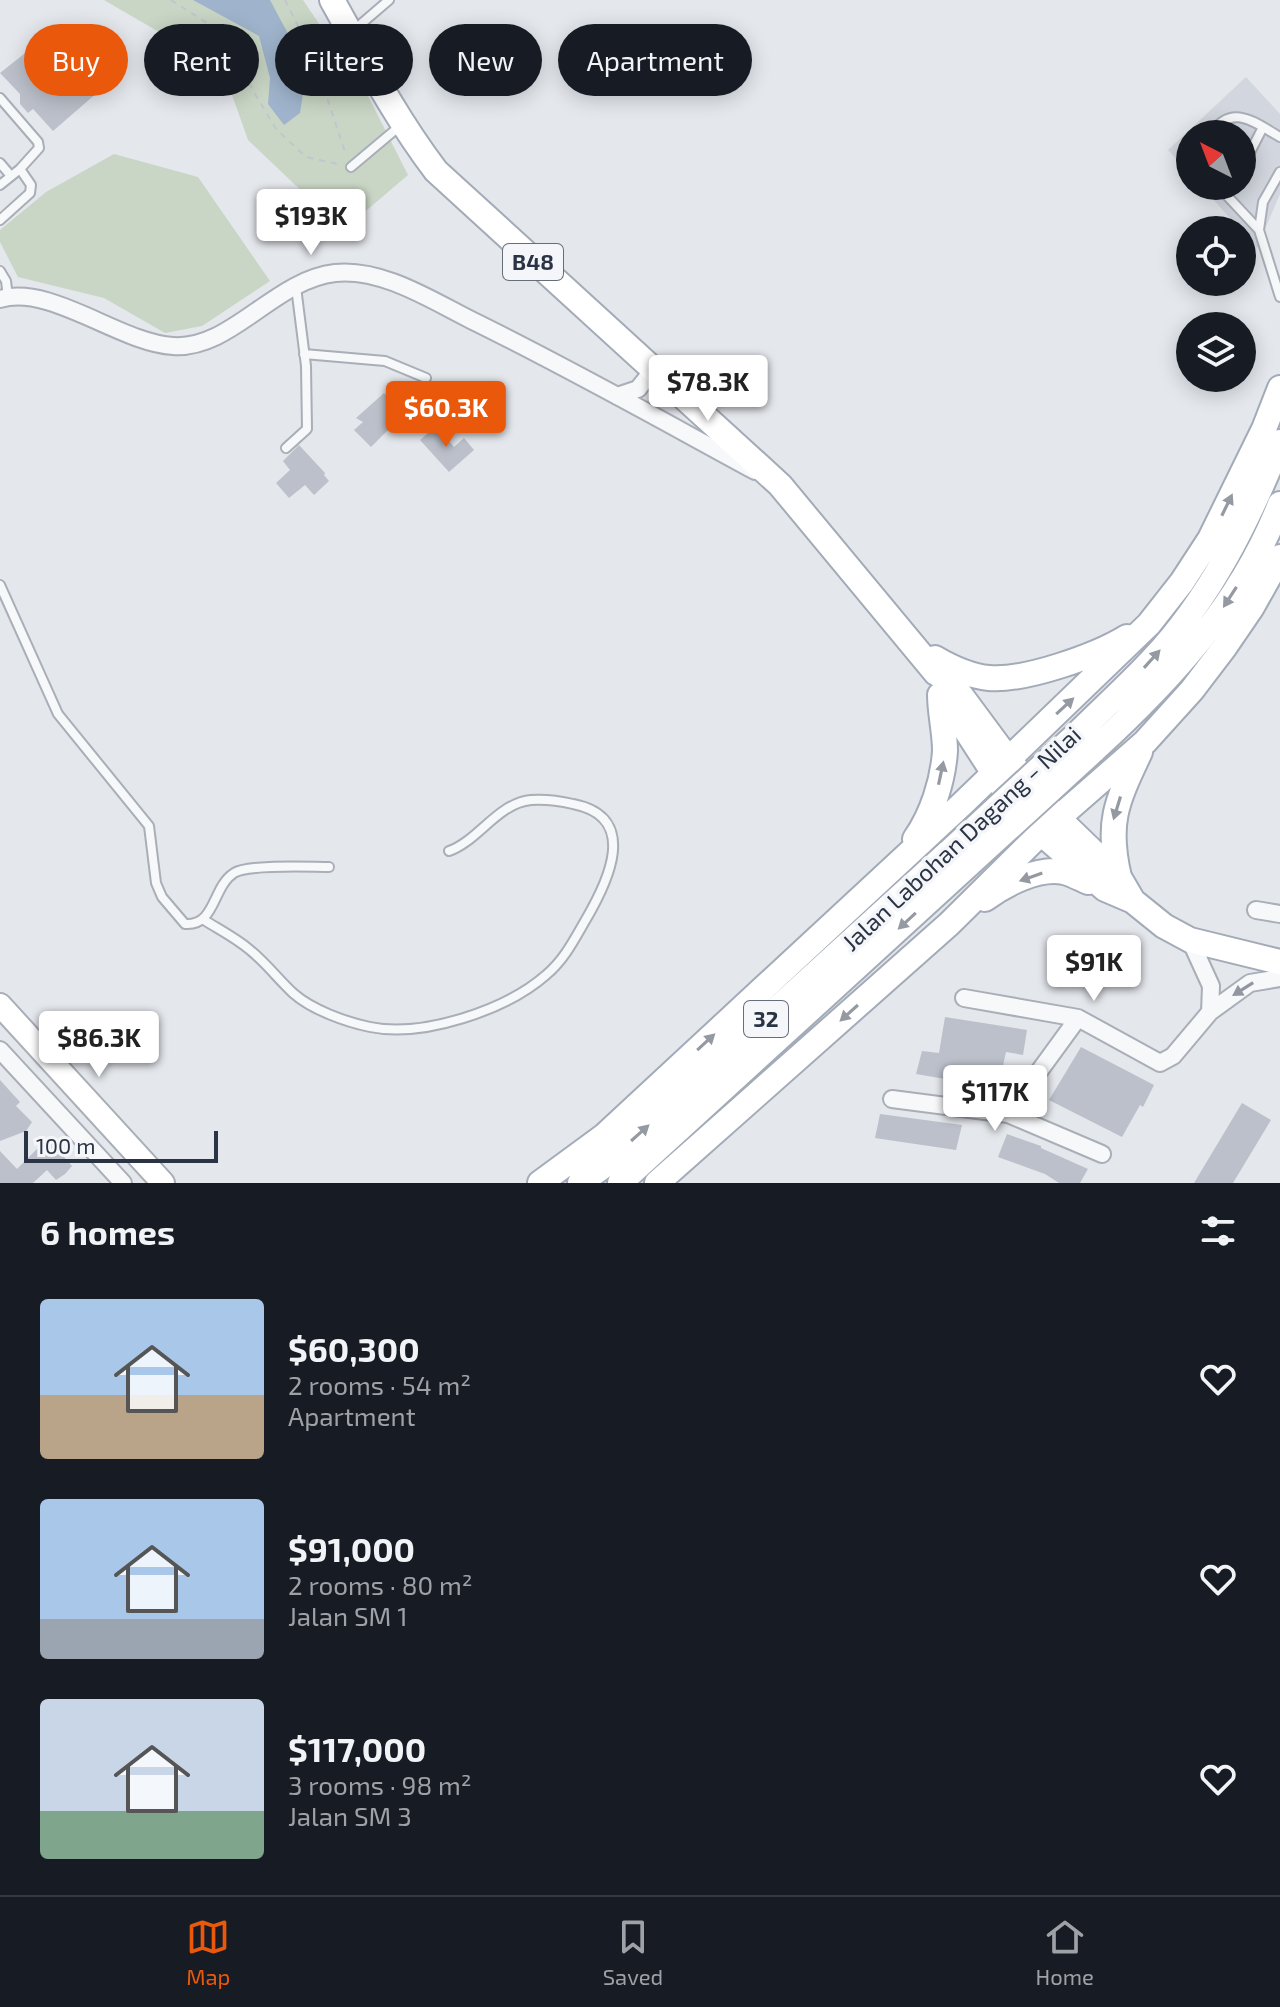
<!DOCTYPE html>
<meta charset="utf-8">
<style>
body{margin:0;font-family:"Exo 2",sans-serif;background:#20242c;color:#f1f3f6;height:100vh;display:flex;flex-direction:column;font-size:30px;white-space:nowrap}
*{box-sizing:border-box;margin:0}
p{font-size:26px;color:#9ea1a6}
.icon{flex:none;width:44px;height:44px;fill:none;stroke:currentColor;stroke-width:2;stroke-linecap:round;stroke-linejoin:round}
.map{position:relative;height:1183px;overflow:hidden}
.side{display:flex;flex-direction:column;background:#171b24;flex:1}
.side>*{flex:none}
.guide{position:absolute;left:24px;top:24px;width:800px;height:72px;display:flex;gap:16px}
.needle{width:52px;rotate:318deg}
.fabs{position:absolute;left:1176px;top:120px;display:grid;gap:16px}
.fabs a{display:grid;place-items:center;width:80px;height:80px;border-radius:50%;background:#171b24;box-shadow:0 4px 20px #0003;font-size:40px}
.scale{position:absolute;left:24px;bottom:20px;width:194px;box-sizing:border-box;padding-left:8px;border:4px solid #2b3445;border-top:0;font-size:22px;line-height:28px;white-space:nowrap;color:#2b3445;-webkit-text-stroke:6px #f4f6f9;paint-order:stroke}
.price{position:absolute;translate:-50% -68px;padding:0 18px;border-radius:8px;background:#fff;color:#222;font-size:26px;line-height:52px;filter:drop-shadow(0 2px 4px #0008)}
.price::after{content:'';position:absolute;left:50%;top:48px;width:24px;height:18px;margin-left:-12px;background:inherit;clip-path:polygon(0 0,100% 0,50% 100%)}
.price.active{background:#ea580c;color:#fff}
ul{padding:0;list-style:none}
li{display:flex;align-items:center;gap:24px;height:200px;padding:0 40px}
li span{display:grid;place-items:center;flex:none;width:224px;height:160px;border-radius:8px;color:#555}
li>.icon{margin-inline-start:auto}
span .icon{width:96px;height:96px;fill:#fffc;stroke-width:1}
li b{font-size:34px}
h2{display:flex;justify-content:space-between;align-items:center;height:96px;padding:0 40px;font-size:34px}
.pill{padding:0 28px;border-radius:36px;background:#171b24;box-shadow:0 4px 20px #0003;font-size:28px;line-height:72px}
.pill.active{background:#ea580c;color:#fff}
.tab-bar{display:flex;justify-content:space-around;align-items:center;height:112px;border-top:2px solid #363941;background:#171b24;font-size:22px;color:#9ea1a6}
.tab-bar a{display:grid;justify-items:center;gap:4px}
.tab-bar .active{color:#ea580c}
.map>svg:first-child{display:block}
.built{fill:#d2d6de}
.green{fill:#c9d6c5}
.water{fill:#9fb4cc}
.building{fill:#bbc0ca}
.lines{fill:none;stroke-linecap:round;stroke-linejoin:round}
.lane-casing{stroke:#a9aeb7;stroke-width:12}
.street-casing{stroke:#a9aeb7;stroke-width:20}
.secondary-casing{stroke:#a9aeb7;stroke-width:26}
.primary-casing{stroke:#a3abb8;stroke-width:28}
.path{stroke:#c2c5cb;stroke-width:2;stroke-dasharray:6 6;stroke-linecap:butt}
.lane{stroke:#f7f8fa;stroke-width:8}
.street{stroke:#f7f8fa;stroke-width:16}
.secondary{stroke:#fff;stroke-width:22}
.primary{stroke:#fff;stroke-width:24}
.primary-bridge-casing{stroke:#a3abb8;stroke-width:28;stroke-linecap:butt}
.primary-bridge{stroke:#fff;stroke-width:24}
.oneway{fill:#959aa2}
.oneway2{fill:#9196a0}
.labels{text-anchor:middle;stroke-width:7;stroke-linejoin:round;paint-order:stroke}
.shield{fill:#f4f6f9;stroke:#676e7b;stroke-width:2}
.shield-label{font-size:22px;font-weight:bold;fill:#2b3445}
.street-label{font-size:24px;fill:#2b3445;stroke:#f4f6f9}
</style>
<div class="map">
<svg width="1280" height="1183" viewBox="0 0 1280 1183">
<rect width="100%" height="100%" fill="#e4e7ec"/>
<path class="built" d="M 1246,77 L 1280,114 L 1280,194 L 1257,248 L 1201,186 L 1242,186 L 1242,134 L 1190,134 L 1190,174 L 1168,150 Z"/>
<path class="green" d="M 104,0 L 303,0 L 368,96 L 408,175 L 361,215 L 336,213 L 309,198 L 248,140 L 226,78 L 171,39 Z
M 114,154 L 198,177 L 270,281 L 202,326 L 165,333 L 104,298 L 18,277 L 0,242 L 0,230 L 46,192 Z"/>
<path class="water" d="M 193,0 L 270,0 L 307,69 L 300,113 L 284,125 L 268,104 L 270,78 L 259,36 Z"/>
<path class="building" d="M 48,35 L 98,92 L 53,131 L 33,109 L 28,113 L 20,104 L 20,94 L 0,73 Z
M 384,393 L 404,414 L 371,447 L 354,430 L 363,422 L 356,418 Z
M 436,426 L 454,447 L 464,438 L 474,450 L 449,472 L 420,440 Z
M 299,445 L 325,473 L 324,475 L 329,481 L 314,495 L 305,485 L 289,498 L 276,483 L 290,470 L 283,461 Z
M 945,1017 L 1027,1030 L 1023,1055 L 1006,1052 L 998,1088 L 916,1074 L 922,1051 L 939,1053 Z
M 1081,1047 L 1154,1085 L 1143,1107 L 1140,1105 L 1122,1137 L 1049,1100 Z
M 0,1080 L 20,1102 L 16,1106 L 32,1122 L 26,1131 L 0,1141 Z
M 1242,1103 L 1271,1120 L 1233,1183 L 1194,1183 Z
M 880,1114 L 962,1125 L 956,1150 L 875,1138 Z
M 1007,1134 L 1041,1146 L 1041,1148 L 1088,1169 L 1080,1183 L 1059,1183 L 1045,1174 L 998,1157 Z
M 54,1139 L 61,1145 L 57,1149 L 72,1166 L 65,1174 L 56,1180 L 47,1170 L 33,1183 L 0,1183 L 0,1151 L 17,1169 L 42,1144 L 45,1147 Z"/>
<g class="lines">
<g class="lane-casing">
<path id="lane" d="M 354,30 L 389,0
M 0,98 L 38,142 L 39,148 L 20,169 L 31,185 L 30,193 L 0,220
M 1211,134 C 1232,102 1255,123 1280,137
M 0,163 L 11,176
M 351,167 L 401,125
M 1242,168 L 1263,127
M 0,185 L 20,169
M 1218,186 L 1259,230 L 1280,297
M 1259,230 L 1263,202 L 1280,172
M 0,271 L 6,281 L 8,297
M 304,354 L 385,361 L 426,378
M 286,448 L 307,429 L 306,366 L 296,287
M 0,585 L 58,714 L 149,826 L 156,883 L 162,897 L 185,924 C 216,926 212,887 234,873 C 248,864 309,867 329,867
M 204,920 C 220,930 236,938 250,950 C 266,963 278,979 293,993 C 312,1010 346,1022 370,1027 C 423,1038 506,1010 546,975 C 564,960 574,940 585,921 C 608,882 640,817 573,804 C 560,801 545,799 531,800 C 498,803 478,841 449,851"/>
</g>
<g class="street-casing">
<path id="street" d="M 0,299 C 51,284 120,343 173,346 C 231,350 274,280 335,273 C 382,268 431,300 471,320 C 567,367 661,420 755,471
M 617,396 L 638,389 L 653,370
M 1256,910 L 1280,914
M 1190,940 L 1211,986 L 1210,1012
M 964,998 L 1078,1018 L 1160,1063 L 1173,1056 L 1210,1012 L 1250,983 L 1280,978
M 0,1050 L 123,1183
M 892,1099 L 1008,1114 L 1102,1154
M 1008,1114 L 1078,1018"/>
</g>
<g class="secondary-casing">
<path id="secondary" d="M 0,1005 L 163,1183"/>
</g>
<g class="primary-casing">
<path id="primary" d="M 332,0 C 365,59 395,117 436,171 L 780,485 L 936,673 L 951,682 L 1008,759 L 1058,818 L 1119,877 L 1133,901
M 935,658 C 952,668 969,676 989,678 C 1025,681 1096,656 1127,637
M 942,693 L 1002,786
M 1077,734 C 1102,709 1128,686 1152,660 C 1211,597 1248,521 1280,442
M 1093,751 C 1171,680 1241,604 1280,504
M 1031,821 L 1041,833 L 1105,889 L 1133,901 L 1164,926 L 1190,940 L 1280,962
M 915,839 C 932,815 943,781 945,751 C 945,732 940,713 940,695
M 1119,877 C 1106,822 1117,801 1140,752
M 985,899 C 1005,884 1038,867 1064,872 C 1072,874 1081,879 1088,882
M 540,1183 L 604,1136 L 960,806 L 1149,624 L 1182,582 L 1210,539 L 1264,429 L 1280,388
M 580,1183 L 605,1165 L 949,852
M 620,1183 L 965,868
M 657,1183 L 949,924 L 1041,833 L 1145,742 L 1192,690 L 1224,648 L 1252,607 L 1280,557"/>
</g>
<path class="path" d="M 171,0 L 235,41 L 252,89 L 276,129 L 306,157 L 342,165
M 285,0 L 314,58 L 346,155"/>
<use href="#lane" class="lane"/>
<use href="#street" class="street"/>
<use href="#secondary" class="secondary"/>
<use href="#primary" class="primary"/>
<g class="primary-bridge-casing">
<path id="primary-bridge" d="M 949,852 L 1077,734
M 965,868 L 1093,751"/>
</g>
<use href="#primary-bridge" class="primary-bridge"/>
</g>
<defs><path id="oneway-solid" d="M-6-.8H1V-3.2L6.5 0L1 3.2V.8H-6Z" transform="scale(2)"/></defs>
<g class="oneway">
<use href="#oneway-solid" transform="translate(1227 505) rotate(-64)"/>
<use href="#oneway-solid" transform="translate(1230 597) rotate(123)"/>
<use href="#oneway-solid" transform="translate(1152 659) rotate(-48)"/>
<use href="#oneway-solid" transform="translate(1065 706) rotate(-43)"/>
<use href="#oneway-solid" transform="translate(941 773) rotate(-78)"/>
<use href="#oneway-solid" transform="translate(1117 808) rotate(107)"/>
<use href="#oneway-solid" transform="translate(1031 877) rotate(161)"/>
<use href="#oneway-solid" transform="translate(907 921) rotate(137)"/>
<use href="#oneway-solid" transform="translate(849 1013) rotate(138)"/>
<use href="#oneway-solid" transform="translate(706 1042) rotate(-43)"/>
<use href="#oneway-solid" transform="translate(640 1133) rotate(-42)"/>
</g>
<use class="oneway2" href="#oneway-solid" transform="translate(1243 989) rotate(148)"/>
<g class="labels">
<g class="shield">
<rect x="503" y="244" width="60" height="36" rx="6"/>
<rect x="744" y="1001" width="44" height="36" rx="6"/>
</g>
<g class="shield-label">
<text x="533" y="270">B48</text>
<text x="766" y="1027">32</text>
</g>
<g class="street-label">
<text transform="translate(962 839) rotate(-43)" y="8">Jalan Labohan Dagang ‒ Nilai</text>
</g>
</g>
</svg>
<div class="fabs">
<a><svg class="needle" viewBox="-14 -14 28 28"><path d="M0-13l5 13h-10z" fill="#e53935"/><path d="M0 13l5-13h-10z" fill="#9ea1a6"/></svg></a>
<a><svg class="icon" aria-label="locate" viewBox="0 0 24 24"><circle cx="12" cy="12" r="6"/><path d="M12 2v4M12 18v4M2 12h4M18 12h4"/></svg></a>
<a><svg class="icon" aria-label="layers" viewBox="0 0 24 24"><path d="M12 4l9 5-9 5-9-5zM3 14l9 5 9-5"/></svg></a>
</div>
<div class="scale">100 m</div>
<b class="price" style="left:311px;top:257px">$193K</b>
<b class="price" style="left:708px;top:423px">$78.3K</b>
<b class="price active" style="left:446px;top:449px">$60.3K</b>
<b class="price" style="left:1094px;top:1003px">$91K</b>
<b class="price" style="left:99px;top:1079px">$86.3K</b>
<b class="price" style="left:995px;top:1133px">$117K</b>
<div class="guide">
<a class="pill active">Buy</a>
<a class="pill">Rent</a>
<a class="pill">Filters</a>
<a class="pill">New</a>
<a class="pill">Apartment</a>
</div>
</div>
<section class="side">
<h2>6 homes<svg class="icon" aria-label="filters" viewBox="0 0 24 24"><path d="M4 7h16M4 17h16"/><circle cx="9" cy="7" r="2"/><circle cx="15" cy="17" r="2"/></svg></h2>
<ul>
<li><span style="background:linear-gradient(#a9c7e8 60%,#b9a48a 0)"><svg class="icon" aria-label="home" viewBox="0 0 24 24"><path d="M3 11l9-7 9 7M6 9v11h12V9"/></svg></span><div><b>$60,300</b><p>2 rooms · 54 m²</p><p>Apartment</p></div><svg class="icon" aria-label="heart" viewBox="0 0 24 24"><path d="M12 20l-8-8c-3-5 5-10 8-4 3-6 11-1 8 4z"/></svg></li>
<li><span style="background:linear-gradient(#a9c7e8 75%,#9aa5b1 0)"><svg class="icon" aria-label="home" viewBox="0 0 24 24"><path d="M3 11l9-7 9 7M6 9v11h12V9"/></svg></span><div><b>$91,000</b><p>2 rooms · 80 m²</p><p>Jalan SM 1</p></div><svg class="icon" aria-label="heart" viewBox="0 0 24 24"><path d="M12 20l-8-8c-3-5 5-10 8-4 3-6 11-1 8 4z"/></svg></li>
<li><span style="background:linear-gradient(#c9d6e8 70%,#7fa58c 0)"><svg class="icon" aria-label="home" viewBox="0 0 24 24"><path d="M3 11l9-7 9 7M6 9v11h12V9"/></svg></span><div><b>$117,000</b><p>3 rooms · 98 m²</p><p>Jalan SM 3</p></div><svg class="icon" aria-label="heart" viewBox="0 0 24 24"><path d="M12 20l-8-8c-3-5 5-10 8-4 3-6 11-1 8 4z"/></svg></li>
</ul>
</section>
<nav class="tab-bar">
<a class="active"><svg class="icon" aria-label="map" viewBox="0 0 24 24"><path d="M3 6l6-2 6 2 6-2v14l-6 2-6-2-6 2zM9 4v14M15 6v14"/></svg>Map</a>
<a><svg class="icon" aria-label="saved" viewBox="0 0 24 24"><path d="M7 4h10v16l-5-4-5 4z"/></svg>Saved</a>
<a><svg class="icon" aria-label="home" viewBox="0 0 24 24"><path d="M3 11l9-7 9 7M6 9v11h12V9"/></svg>Home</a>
</nav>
